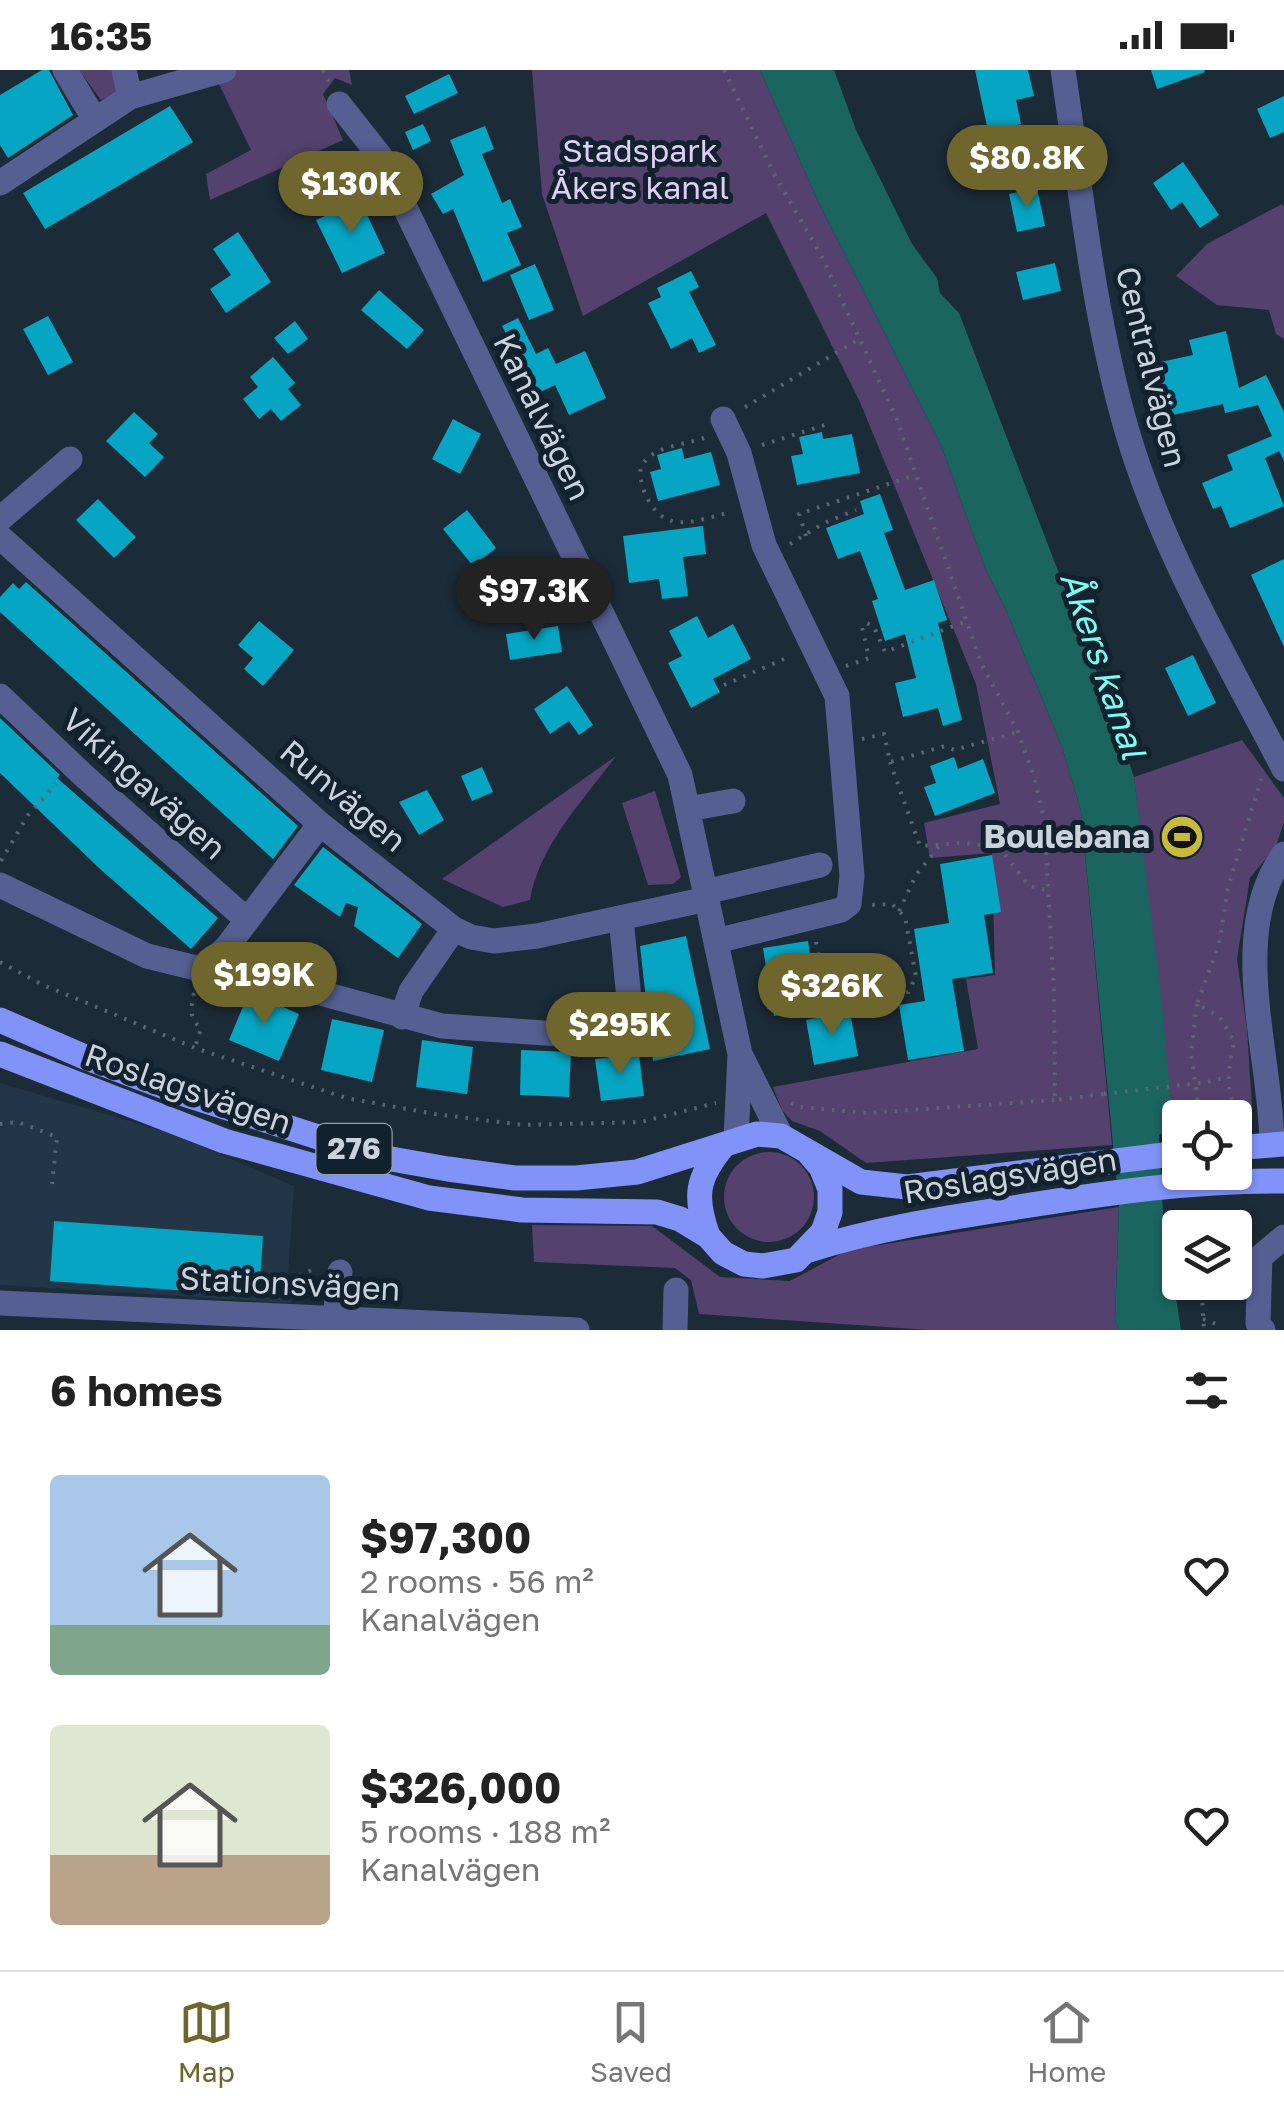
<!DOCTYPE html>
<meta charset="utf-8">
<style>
body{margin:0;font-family:"Golos Text",sans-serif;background:#f2f2f2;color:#222;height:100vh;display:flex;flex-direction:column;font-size:38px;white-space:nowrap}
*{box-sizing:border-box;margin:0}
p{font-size:32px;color:#767676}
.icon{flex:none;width:55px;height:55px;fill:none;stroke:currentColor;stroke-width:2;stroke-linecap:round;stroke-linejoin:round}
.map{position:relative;height:1260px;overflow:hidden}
.panel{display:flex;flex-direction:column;background:#fff;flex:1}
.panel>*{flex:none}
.buttons{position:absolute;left:1162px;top:1030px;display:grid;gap:20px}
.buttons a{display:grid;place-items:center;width:90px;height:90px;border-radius:10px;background:#fff;box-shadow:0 2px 8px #0004;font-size:50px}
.price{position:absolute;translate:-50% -85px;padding:0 22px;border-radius:35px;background:#6e662d;color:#fff;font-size:32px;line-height:65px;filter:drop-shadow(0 2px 5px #0008)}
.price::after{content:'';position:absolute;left:50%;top:60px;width:30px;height:22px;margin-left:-15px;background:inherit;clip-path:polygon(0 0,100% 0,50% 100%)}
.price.current{background:#222;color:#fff}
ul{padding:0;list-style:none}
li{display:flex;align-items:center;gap:30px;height:250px;padding:0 50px}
li span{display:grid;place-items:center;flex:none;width:280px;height:200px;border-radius:10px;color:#555}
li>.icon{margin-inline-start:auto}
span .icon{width:120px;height:120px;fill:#fffc;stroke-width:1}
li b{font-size:42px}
h2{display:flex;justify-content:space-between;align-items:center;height:120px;padding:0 50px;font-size:42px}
.status{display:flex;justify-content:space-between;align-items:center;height:70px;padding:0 50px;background:#fff;direction:ltr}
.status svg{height:28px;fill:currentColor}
.menu{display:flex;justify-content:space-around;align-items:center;height:140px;border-top:2px solid #e0e0e0;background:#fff;font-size:28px;color:#767676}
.menu a{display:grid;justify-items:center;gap:5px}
.menu .current{color:#6e662d}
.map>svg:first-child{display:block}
.built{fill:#223648}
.green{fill:#55416e}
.water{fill:#1a6560}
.building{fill:#06a5c3}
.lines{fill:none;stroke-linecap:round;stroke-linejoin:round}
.path{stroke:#5a6773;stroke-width:4;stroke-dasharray:2.5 8;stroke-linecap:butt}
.minor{stroke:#555f91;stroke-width:25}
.major{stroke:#8192f9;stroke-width:25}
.path-bridge{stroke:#5a6773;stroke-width:4;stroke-dasharray:2.5 8;stroke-linecap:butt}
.labels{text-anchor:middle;stroke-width:10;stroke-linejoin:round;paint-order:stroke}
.shield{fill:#12212e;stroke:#939ea8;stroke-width:2.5}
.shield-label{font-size:30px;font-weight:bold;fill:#cad3dc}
.park-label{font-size:32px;fill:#dfcef8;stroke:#12212e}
.street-label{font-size:32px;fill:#cad3dc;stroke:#12212e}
.poi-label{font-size:32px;font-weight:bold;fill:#cad3dc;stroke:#12212e;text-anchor:end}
.water-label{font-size:35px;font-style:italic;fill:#78fef3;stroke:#12212e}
</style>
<div class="status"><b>16:35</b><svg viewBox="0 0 49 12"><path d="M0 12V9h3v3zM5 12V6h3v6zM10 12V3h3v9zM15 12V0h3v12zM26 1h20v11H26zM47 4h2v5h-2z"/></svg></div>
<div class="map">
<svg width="1284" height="1260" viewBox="0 0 1284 1260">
<rect width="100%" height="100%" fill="#1c2b38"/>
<path class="built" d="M 0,1013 L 170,1063 L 294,1116 L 288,1205 L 291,1233 L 0,1215 Z"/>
<path class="green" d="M 79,0 L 114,0 L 118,24 L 101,30 Z
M 207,0 L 349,0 L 352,15 L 335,8 L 323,24 L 343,70 L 210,130 L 206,104 L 251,80 L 216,8 Z
M 532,0 L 760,0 L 817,129 L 941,375 L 986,500 L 1006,540 L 1062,677 L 1081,741 L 1112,1075 L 866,1093 L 820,1061 L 792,1051 L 782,1040 L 773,1017 L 978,979 L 966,909 L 995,905 L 992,783 L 930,788 L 924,753 L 1000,734 L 976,614 L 860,332 L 766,143 L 583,246 L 542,124 Z
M 1282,134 L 1284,137 L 1284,269 L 1276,264 L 1269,240 L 1217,235 L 1176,206 L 1207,174 Z
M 1242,670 L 1284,728 L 1284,752 L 1276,776 L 1250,808 L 1237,889 L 1247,959 L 1252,1037 L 1244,1051 L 1235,1055 L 1235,1048 L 1180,1048 L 1180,1058 L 1173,1058 L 1134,707 Z
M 616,686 C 584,730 539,775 530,830 L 503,837 L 442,809 Z
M 655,721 L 681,807 L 673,814 L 648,815 L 622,733 Z
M724 1127a45 45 0 1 1 90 0a45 45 0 1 1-90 0Z
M 1119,1137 L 1115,1250 L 1119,1260 L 929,1260 L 699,1244 L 691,1210 L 675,1198 L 534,1192 L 532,1155 L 652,1156 L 720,1207 L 790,1211 L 848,1180 Z"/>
<path class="water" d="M 760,0 L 834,0 L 856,60 L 912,174 L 937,208 L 940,223 L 959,243 L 1111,639 L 1134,707 L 1162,934 L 1173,1058 L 1159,1065 L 1163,1144 L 1181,1260 L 1119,1260 L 1115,1250 L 1119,1137 L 1081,741 L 1062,677 L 1006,540 L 986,500 L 941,375 L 817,129 Z"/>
<path class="building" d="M 42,0 L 49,0 L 73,45 L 8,88 L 0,75 L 0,25 Z
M 975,0 L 1028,0 L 1034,26 L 1016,30 L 1021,54 L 988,61 Z
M 1151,0 L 1204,0 L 1205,2 L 1157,19 Z
M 449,4 L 458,23 L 414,44 L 405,26 Z
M 1284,26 L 1284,62 L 1270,68 L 1257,39 Z
M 170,36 L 193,72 L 45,159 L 23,123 Z
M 423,54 L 431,71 L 413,80 L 405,62 Z
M 485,56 L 494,79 L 482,84 L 502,133 L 510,129 L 522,157 L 507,163 L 521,195 L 483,212 L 453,139 L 443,144 L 431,124 L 464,105 L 450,70 Z
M 1183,92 L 1219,145 L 1200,158 L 1182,132 L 1171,140 L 1153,113 Z
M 1037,118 L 1045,156 L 1017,162 L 1009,124 Z
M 360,130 L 385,183 L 342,203 L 316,150 Z
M 238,162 L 271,212 L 226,243 L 210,219 L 231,205 L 213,179 Z
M 1055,193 L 1061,221 L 1023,230 L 1016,202 Z
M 535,194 L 554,240 L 529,250 L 510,205 Z
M 691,201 L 699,217 L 689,222 L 716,275 L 699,283 L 692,268 L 671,279 L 648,233 L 661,227 L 657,218 Z
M 379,220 L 424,260 L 407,279 L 361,240 Z
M 48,246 L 73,292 L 48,305 L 23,259 Z
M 518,248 L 536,284 L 548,278 L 556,294 L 585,281 L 606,328 L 569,345 L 555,315 L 532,326 L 517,293 L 520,291 L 502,256 Z
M 295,251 L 308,269 L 288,284 L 274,268 Z
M 1226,261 L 1239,318 L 1266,305 L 1284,342 L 1284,391 L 1279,381 L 1265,388 L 1284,436 L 1230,458 L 1221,436 L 1213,439 L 1202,413 L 1233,400 L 1227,385 L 1272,366 L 1258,335 L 1225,343 L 1223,334 L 1168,346 L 1156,293 L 1193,285 L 1189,270 Z
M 273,287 L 295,313 L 288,319 L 301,335 L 281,351 L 271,339 L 259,349 L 243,329 L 258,317 L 250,307 Z
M 134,342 L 158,364 L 149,373 L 164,387 L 145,407 L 106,371 Z
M 453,349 L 481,364 L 460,404 L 432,389 Z
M 822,362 L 823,369 L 852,364 L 860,403 L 797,415 L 791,386 L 803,384 L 799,367 Z
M 682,378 L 684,389 L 711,382 L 720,415 L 658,431 L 650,402 L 661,399 L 657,385 Z
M 880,424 L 893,460 L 884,463 L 905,520 L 934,510 L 947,550 L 938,553 L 962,650 L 943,656 L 938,638 L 903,647 L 895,613 L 916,608 L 905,564 L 885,571 L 872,531 L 878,529 L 860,481 L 838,489 L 826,458 L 864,444 L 860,431 Z
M 98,429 L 136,467 L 114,488 L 76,450 Z
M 467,440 L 496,478 L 473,496 L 443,459 Z
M 703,456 L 706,484 L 683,487 L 688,526 L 662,529 L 659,509 L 629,513 L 623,466 Z
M 1284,489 L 1284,577 L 1251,505 Z
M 537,493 L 548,514 L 526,525 L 516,504 Z
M 26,512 L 298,756 L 273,789 L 0,542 L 0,527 L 13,513 L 19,519 Z
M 697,546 L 708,568 L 733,554 L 751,589 L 713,609 L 720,622 L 691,638 L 668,593 L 682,586 L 669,561 Z
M 259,551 L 294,580 L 263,616 L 244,599 L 253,588 L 238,575 Z
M 558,556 L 562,582 L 510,590 L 506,564 Z
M 1193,585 L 1216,633 L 1188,646 L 1165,598 Z
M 567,616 L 593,655 L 579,665 L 569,651 L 550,664 L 534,639 Z
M 0,648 L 60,705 L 57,708 L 218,848 L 191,879 L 99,798 L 0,703 Z
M 954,687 L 958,699 L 983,689 L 995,723 L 935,746 L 924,717 L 936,713 L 930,696 Z
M 482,697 L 493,722 L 472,731 L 461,706 Z
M 427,720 L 444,750 L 419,765 L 399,732 Z
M 323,777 L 422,854 L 398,888 L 354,856 L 358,837 L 346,833 L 340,847 L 294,815 Z
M 992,785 L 1001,842 L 984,845 L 993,903 L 952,909 L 964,981 L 908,990 L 899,935 L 925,931 L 914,859 L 949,853 L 940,794 Z
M 686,866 L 710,979 L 653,991 L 640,876 Z
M 808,871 L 818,939 L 774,946 L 763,878 Z
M 249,922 L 299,944 L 279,991 L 229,970 Z
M 850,942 L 858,986 L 814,995 L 806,950 Z
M 332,949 L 384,960 L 372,1012 L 321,1000 Z
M 422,970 L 473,977 L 467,1024 L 416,1017 Z
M 521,980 L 571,982 L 569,1027 L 520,1025 Z
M 639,984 L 644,1026 L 601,1031 L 595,989 Z
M 54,1151 L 263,1166 L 259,1226 L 50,1211 Z"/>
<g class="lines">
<path class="path" d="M 323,0 L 330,14
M 724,0 L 773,102 L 822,187 L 897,350 L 981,593 L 1018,662 L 1034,706 L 1044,749 L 1054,921 L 1055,1030 L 1104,1024
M 745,337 L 861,268
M 704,368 C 687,374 657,376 645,391 C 637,400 641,411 644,421 C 663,467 693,451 731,442
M 762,375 L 828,354
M 806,466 L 799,444 L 915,405
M 790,474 L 824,453 L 856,440
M 846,596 L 869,588 L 862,557 L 867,553 L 874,557 L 885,582 L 967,551
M 724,615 L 791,586
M 862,669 L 884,664 L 890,692 L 945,676 L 954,680 L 1018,662
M 890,692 L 920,776 L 962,773 L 999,777 L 1029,816 L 1047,820
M 1,791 L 28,745 L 56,714
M 899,841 L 916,805 L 940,775
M 816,872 L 825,920 L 844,935 L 908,922 L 916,907 L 905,847 L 892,834 L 871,835
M 0,892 L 41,914 L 195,978 L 346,1028 L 435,1044 L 523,1055 L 641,1052 L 716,1033
M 194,923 C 191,938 188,948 201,958 L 195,978
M 1197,934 L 1191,983 L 1200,1048
M 1208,1012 L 1227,1007
M 791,1033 L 799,1037 L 867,1043 L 1055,1030
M 1245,1046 C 1221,1027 1229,997 1234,971 L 1219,946 L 1197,934 L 1219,874 L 1228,818 L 1261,709
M 0,1054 L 18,1052 L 57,1067 L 52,1114
M 1208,1158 L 1211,1139
M 1201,1212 L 1204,1260
M 267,1225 L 267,1217 L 312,1200
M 1203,1249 L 1216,1254 L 1220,1260"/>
<path class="minor" d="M 65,0 L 95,50
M 124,0 L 130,27
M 1063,0 C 1081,120 1093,244 1127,361 C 1161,478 1228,591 1284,699
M 339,34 L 380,86 L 680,705 L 740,984 L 736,1069
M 0,113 L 130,27 L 224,0
M 0,449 L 70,389
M 0,467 L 320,754 L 454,859 L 471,867 L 494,871 L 537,866 L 707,829
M 0,626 L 83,705 L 246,849
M 688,739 L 733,731
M 0,815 L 147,886 L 196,898 L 207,895 L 227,877 L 320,754
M 705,822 L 820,795
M 716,871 L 841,840 L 849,834 L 852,806 L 837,626 L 764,475 L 739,383 L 723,349
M 210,893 L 442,956 L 633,969 L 621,848
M 402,947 L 411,921 L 454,859
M 742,988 L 781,1066
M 1272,1074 C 1271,983 1227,862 1284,784
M 0,1233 L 577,1260
M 335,1249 L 340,1202
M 675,1260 L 676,1220
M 1263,1260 L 1258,1253 L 1260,1187 L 1284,1167"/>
<path class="major" d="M 0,950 L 87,988 L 181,1023 L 380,1087 L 448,1099 L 515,1108 L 576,1108 L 637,1102 L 757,1064 L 781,1066 L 861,1112 L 907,1117 L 1180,1083
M 0,984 L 224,1071 L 429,1128 L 522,1140 L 657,1142 L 680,1149 L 708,1166 L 723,1183 L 744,1194 L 763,1196 L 796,1190 L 823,1162 L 830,1142 L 830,1119 L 821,1097 L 809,1083
M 1235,1078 L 1284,1074
M 708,1166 C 694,1127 696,1108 724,1075
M 809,1180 C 877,1158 947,1148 1018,1137 C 1106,1123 1195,1110 1284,1111"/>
<path class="path-bridge" d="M 1104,1024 L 1208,1012"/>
</g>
<defs>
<g id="stadium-disc" transform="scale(2.25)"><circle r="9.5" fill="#caba3a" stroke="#12212e"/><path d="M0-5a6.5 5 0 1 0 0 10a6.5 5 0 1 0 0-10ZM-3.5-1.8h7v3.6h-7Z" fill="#111"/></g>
</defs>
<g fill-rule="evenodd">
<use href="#stadium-disc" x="1182" y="767"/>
</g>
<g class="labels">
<rect class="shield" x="316.5" y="1054" width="75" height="50" rx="8"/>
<g class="shield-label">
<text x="354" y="1089">276</text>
</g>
<g class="park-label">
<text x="640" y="92">Stadspark<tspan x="640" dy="37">Åkers kanal</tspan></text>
</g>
<g class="street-label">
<text transform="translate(1151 297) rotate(76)" y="11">Centralvägen</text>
<text transform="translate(542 347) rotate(64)" y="11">Kanalvägen</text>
<text transform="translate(144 714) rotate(42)" y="11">Vikingavägen</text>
<text transform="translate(343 726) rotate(40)" y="11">Runvägen</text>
<text transform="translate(188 1019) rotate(19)" y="11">Roslagsvägen</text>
<text transform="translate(1010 1106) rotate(-9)" y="11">Roslagsvägen</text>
<text transform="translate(290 1214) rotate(3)" y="11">Stationsvägen</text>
</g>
<g class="poi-label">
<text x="1150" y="778">Boulebana</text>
</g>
<g class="water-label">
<text transform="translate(1103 595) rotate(71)" y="12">Åkers kanal</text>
</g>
</g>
</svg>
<div class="buttons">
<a><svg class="icon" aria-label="locate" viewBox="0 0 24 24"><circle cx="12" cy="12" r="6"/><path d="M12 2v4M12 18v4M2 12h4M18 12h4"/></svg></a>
<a><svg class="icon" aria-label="layers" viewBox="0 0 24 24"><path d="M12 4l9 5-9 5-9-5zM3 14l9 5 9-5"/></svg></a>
</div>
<b class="price" style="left:1027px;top:140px">$80.8K</b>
<b class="price" style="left:351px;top:166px">$130K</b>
<b class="price current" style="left:534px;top:573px">$97.3K</b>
<b class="price" style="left:264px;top:957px">$199K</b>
<b class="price" style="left:832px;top:968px">$326K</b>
<b class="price" style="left:620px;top:1007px">$295K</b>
</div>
<section class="panel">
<h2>6 homes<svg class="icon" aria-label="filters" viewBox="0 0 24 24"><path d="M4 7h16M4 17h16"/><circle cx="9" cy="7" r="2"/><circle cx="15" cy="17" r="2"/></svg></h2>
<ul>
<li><span style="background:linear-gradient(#a9c7e8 75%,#7fa58c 0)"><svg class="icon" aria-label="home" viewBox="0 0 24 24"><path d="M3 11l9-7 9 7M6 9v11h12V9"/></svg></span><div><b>$97,300</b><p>2 rooms · 56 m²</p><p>Kanalvägen</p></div><svg class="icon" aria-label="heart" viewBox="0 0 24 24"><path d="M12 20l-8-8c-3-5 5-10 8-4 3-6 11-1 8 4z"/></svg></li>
<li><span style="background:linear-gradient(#dfe7d0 65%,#b9a48a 0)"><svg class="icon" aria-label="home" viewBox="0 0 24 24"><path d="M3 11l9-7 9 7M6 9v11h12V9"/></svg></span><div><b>$326,000</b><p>5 rooms · 188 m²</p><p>Kanalvägen</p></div><svg class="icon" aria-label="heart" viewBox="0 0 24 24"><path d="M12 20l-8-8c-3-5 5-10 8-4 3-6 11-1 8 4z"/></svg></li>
</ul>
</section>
<nav class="menu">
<a class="current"><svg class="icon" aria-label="map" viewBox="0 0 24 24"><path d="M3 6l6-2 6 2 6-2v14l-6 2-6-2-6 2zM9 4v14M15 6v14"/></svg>Map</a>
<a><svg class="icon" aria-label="saved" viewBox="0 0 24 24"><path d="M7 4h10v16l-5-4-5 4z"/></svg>Saved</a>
<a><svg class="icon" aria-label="home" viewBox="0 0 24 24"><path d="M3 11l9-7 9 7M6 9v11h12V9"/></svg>Home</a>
</nav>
